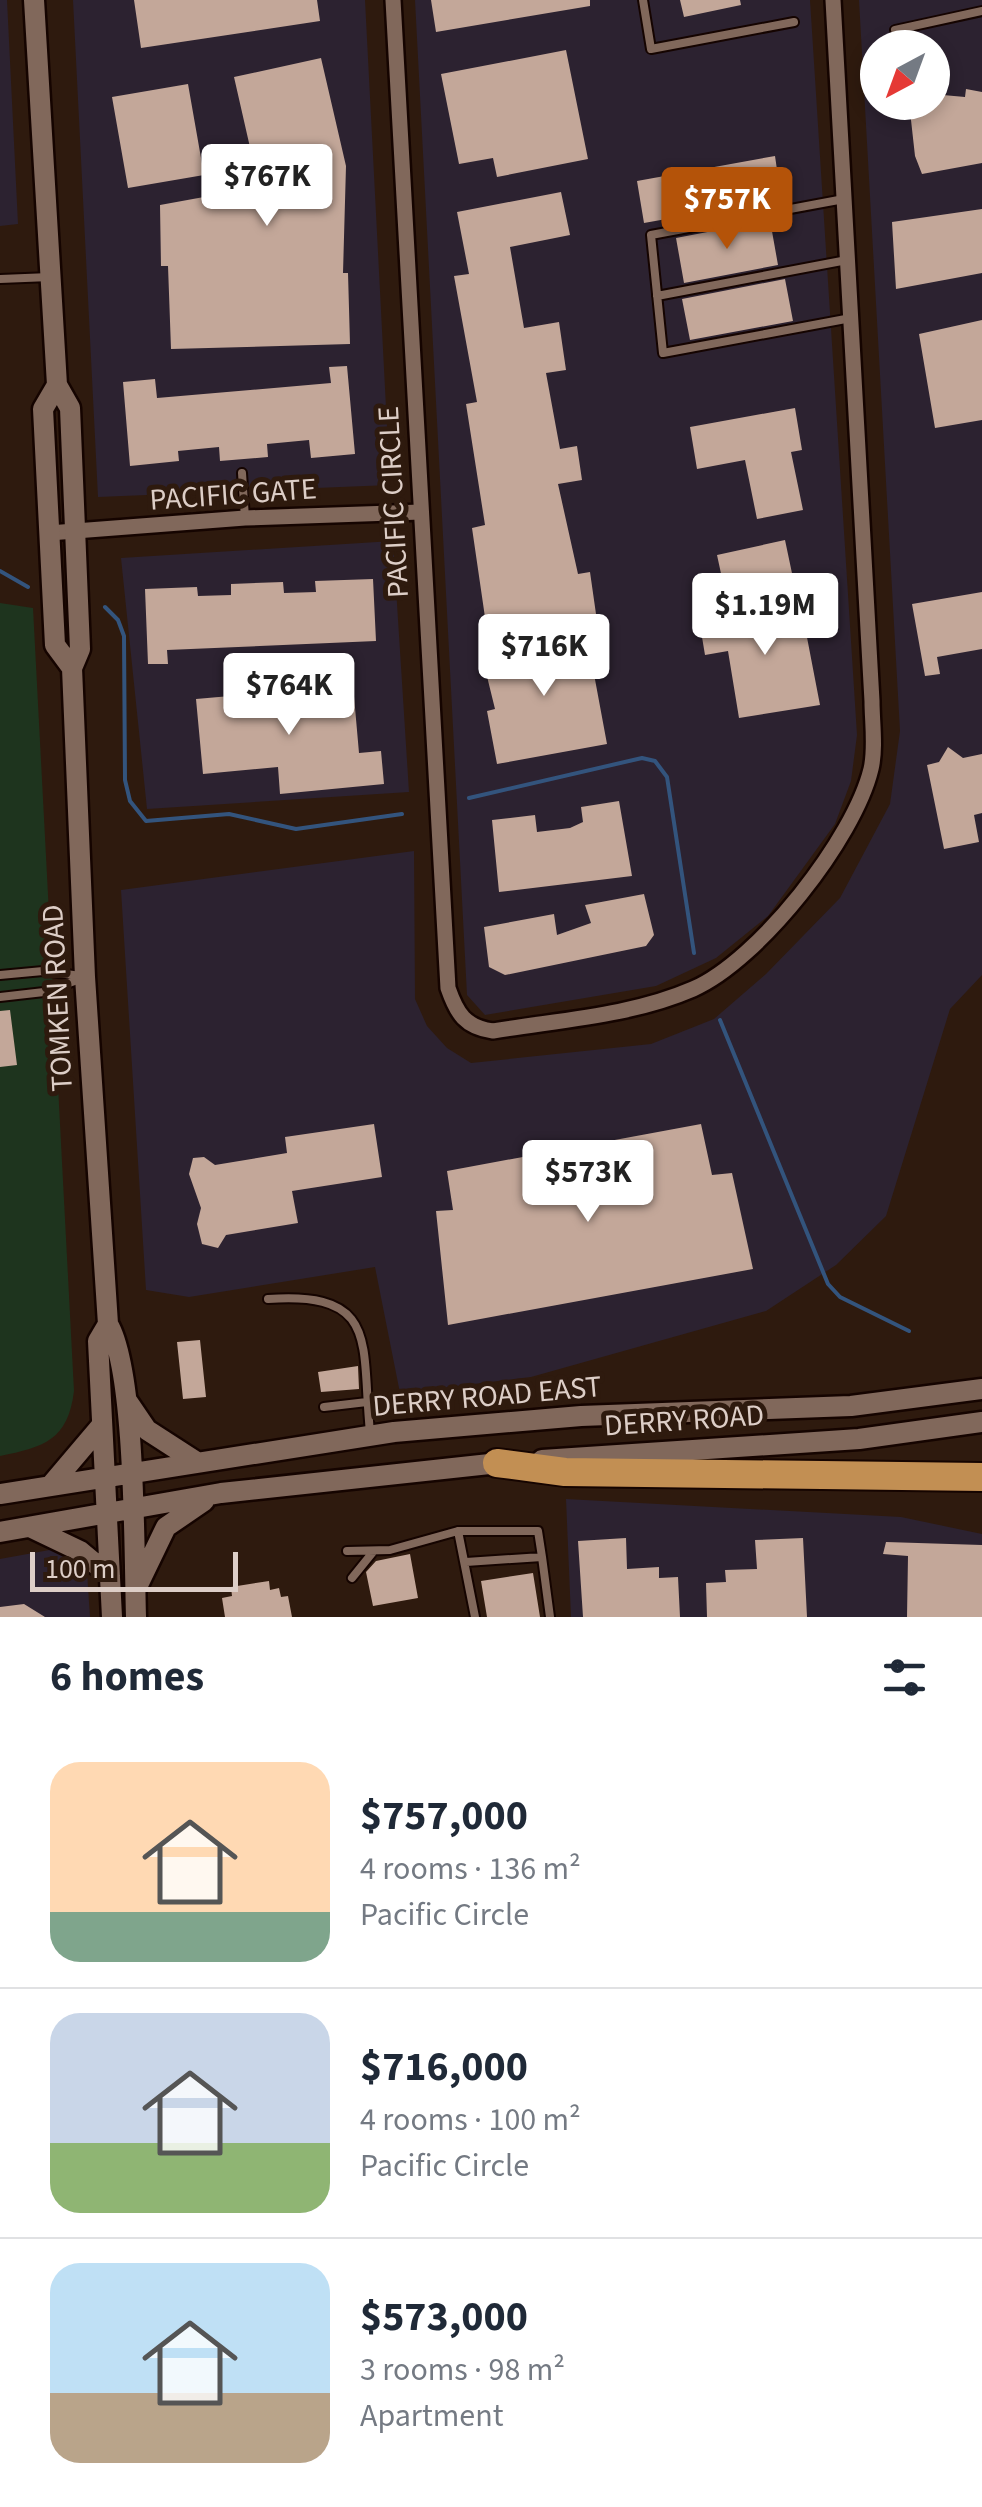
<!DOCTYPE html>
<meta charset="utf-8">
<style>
body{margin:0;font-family:"Source Sans 3",sans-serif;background:#f2f2f3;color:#1f2937;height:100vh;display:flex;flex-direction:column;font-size:38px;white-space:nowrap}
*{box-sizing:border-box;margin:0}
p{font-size:32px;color:#747a83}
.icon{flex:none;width:55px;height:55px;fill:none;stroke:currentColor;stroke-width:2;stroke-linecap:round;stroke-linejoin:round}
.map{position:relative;height:1617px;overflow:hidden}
.sheet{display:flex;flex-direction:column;background:#fff;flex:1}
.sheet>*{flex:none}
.needle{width:65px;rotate:221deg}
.fabs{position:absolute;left:860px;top:30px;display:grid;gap:20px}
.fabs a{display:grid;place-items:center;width:90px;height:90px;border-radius:50%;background:#fff;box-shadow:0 5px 15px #0003;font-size:50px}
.scale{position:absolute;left:30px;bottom:25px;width:208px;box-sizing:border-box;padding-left:10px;border:5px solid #ddcec7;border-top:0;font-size:28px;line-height:35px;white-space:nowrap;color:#ddcec7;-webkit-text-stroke:8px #2e1a0e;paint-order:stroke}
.price{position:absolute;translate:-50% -85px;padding:0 22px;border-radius:10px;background:#fff;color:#222;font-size:32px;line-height:65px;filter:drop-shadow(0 2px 5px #0008)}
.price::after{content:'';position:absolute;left:50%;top:60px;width:30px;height:22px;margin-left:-15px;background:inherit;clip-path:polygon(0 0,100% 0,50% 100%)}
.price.selected{background:#b45309;color:#fff}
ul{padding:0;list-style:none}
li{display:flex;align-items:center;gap:30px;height:250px;padding:0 50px}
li+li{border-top:2px solid #e0e1e3}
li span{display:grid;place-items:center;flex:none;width:280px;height:200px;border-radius:30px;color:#555}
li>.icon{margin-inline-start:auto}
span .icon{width:120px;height:120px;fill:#fffc;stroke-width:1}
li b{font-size:42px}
h2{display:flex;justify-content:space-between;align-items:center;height:120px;padding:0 50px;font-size:42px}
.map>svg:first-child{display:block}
.industrial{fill:#2c2230;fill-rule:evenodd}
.green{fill:#1e341e}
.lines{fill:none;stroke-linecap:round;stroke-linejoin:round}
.stream{stroke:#33547d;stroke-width:4}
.building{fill:#c3a799}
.service-casing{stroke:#150400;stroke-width:12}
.minor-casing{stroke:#150400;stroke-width:20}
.secondary-casing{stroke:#150400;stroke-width:25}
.motorway-casing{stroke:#150400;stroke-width:32}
.service{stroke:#81685b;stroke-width:8}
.minor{stroke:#81685b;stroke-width:15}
.secondary{stroke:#81685b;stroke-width:20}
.motorway{stroke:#c28f53;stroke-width:28}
.labels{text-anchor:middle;stroke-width:10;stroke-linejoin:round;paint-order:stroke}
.street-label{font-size:30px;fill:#ddcec7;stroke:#2e1a0e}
</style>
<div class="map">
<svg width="982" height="1617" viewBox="0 0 982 1617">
<rect width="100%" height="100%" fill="#2e1a0e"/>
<path class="industrial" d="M 0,0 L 7,0 L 18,224 L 0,226 Z
M 73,0 L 365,0 L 390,485 L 98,497 Z
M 415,0 L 810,0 L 857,735 L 851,781 L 835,824 L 768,916 L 716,958 L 656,986 L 485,1015 L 467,995 Z
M 859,0 L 982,0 L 982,975 L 950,1009 L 886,1216 L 836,1265 L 766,1311 L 531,1377 L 400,1393 L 375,1267 L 189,1297 L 146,1290 L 121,890 L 414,851 L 415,999 L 427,1026 L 447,1048 L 471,1063 L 651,1044 L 714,1019 L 766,974 L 840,898 L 890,804 L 900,731 ZM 878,48 L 932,48 L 932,102 L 878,102 Z
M 393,541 L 409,792 L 147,809 L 121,558 Z
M 566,1499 L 901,1517 L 982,1534 L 982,1617 L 571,1617 Z
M 55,1549 L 87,1572 L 90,1617 L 0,1617 L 0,1559 Z"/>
<path class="green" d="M 0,603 L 33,608 L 74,1391 C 68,1440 44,1447 0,1456 Z"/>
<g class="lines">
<path class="stream" d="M 0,571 L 28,587
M 105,607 L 118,620 L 124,636 L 125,780 L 130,801 L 146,821 L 229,814 L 296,829 L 402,814
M 469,798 L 642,758 L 655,761 L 667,777 L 694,953
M 720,1020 L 828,1284 L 840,1297 L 909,1331"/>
</g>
<path class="building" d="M 134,0 L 317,0 L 320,21 L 141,48 Z
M 431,0 L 590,0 L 590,6 L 436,32 Z
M 680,0 L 740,0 L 741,5 L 684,17 Z
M 566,50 L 588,159 L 497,177 L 493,158 L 459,164 L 441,74 Z
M 321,58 L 346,166 L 343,273 L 348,273 L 350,344 L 171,349 L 168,266 L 161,266 L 160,205 L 259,187 L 234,77 Z
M 188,84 L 204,175 L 128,188 L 112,97 Z
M 966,89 L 982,92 L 982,163 L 922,174 L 915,156 L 910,111 L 932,102 L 932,94 L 965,97 Z
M 775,156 L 781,197 L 767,200 L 768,206 L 673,223 L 672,218 L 644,223 L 637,181 Z
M 561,192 L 570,235 L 510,247 L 524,328 L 559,322 L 566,370 L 546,373 L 560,449 L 577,446 L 582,480 L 558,484 L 578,574 L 590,572 L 596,614 L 487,631 L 472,528 L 485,525 L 466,404 L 477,402 L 454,276 L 469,274 L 457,212 Z
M 982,209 L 982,273 L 896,289 L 892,222 Z
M 770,220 L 778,265 L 684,283 L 676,238 Z
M 785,279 L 793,321 L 690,340 L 682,299 Z
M 982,320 L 982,420 L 935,428 L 919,334 Z
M 347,366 L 355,454 L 311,458 L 309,440 L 267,444 L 268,457 L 220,461 L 219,447 L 178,451 L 179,461 L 130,466 L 123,382 L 155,379 L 157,398 L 331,383 L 329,367 Z
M 795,408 L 802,450 L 791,452 L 803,510 L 757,519 L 745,460 L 697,469 L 690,427 Z
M 785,540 L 793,578 L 725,592 L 717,555 Z
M 373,579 L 376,641 L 167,650 L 168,664 L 148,664 L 145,589 L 197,587 L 198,596 L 231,595 L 231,584 L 283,582 L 284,593 L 316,592 L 315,581 Z
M 982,592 L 982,649 L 937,657 L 940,674 L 925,676 L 912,604 Z
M 800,601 L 820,705 L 739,718 L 728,651 L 705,655 L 699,619 Z
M 586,631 L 607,744 L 497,764 L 487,711 L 495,709 L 482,656 Z
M 353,685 L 359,753 L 381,751 L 384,784 L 280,794 L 278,767 L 203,774 L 196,699 Z
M 948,747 L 963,758 L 982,754 L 982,813 L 974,815 L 979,842 L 944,849 L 927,765 L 939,762 Z
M 619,801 L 632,876 L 499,892 L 492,820 L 535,815 L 537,832 L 570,828 L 583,822 L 581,807 Z
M 644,894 L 654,935 L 646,946 L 505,975 L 489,967 L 484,927 L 554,914 L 557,935 L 591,923 L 585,905 Z
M 10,1010 L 17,1065 L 0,1067 L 0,1011 Z
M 374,1124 L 382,1177 L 292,1191 L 298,1223 L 226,1235 L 218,1248 L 202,1244 L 197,1224 L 201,1208 L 189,1174 L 193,1158 L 204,1157 L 215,1165 L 287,1153 L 285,1137 Z
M 701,1124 L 712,1175 L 732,1173 L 753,1269 L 448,1325 L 436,1211 L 453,1210 L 447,1171 Z
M 200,1340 L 206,1397 L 183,1399 L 177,1342 Z
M 358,1366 L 359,1389 L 321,1392 L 318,1372 Z
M 626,1538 L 627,1569 L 659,1567 L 659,1578 L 678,1577 L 680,1617 L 583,1617 L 578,1541 Z
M 803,1538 L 807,1617 L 707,1617 L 706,1583 L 726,1582 L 725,1570 L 757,1569 L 755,1540 Z
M 886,1542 L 982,1545 L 982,1617 L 907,1617 L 908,1556 L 883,1554 Z
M 410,1554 L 418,1598 L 373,1606 L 366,1572 L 376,1561 Z
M 533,1573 L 540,1617 L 487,1617 L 481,1581 Z
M 269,1581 L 270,1590 L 279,1588 L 281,1597 L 288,1596 L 292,1617 L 225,1617 L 222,1598 L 232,1596 L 231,1587 Z
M 24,1604 L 45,1617 L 0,1617 L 0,1607 Z"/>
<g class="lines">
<g class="service-casing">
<path id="service" d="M 643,0 L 651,49 L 794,22
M 895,30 L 982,11
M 844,199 L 651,235 L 663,353 L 851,318
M 0,279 L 50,277
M 657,296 L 847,260
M 242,473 L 245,518
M 0,975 L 43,971 L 81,976
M 0,997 L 44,992 L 83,978
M 268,1299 C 380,1291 361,1344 370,1432
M 324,1407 L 367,1402
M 458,1531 L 475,1617
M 347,1551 L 390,1550 L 458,1531 L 538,1531 L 542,1557
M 466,1562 L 542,1557 L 550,1617
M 352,1578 L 373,1552"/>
</g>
<g class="minor-casing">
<path id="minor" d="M 393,0 L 448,988 C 457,1014 465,1027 493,1031 C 559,1020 631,1016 693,989 C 759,960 854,839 871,769 C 876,748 872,722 872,701 L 833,0
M 49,533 L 245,518 L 421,512"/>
</g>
<g class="secondary-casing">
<path id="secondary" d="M 34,0 L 57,385 L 70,408 L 80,649 L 72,668 L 85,977 L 108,1324 C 136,1371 134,1554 136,1617
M 57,385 L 43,409 L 55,645 L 72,668
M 108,1324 L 98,1341 L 112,1617
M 128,1402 L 147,1430 L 195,1461
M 542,1460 L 859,1439 L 982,1422
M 51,1485 L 101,1426
M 0,1494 L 394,1432 L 581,1416 L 851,1406 L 982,1389
M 32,1528 L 80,1551 L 110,1576
M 0,1532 L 221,1493 L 508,1462
M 138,1585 L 166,1527 L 204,1501"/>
</g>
<g class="motorway-casing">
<path id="motorway" d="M 497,1463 L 565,1472 L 982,1477"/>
</g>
<use href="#service" class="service"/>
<use href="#minor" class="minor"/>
<use href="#secondary" class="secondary"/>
<use href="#motorway" class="motorway"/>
</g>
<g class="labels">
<g class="street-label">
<text transform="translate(233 494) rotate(-4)" y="10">PACIFIC GATE</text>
<text transform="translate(393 502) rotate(-93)" y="10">PACIFIC CIRCLE</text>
<text transform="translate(57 998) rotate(-93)" y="10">TOMKEN ROAD</text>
<text transform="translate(487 1396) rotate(-5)" y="10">DERRY ROAD EAST</text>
<text transform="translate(684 1420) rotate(-4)" y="10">DERRY ROAD</text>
</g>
</g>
</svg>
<div class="fabs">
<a><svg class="needle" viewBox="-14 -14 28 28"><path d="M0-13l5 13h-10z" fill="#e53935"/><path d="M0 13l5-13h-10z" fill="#747a83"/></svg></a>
</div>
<div class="scale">100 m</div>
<b class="price" style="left:267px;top:229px">$767K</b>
<b class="price selected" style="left:727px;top:252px">$757K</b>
<b class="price" style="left:765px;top:658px">$1.19M</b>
<b class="price" style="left:544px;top:699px">$716K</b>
<b class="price" style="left:289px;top:738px">$764K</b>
<b class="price" style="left:588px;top:1225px">$573K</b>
</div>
<section class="sheet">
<h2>6 homes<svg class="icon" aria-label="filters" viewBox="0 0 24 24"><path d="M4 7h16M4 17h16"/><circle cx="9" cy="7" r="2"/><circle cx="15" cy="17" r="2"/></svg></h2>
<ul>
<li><span style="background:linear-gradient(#ffd9b3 75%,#7fa58c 0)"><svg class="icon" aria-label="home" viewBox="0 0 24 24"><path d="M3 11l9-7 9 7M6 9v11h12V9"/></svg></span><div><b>$757,000</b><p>4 rooms · 136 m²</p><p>Pacific Circle</p></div></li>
<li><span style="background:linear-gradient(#c9d6e8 65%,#8fb573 0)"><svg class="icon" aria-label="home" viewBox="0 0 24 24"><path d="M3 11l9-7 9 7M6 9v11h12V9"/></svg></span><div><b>$716,000</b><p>4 rooms · 100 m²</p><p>Pacific Circle</p></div></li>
<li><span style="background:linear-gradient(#bfe0f5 65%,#b9a48a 0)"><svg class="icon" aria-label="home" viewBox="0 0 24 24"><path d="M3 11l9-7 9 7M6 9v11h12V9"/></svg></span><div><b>$573,000</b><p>3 rooms · 98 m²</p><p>Apartment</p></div></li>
</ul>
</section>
